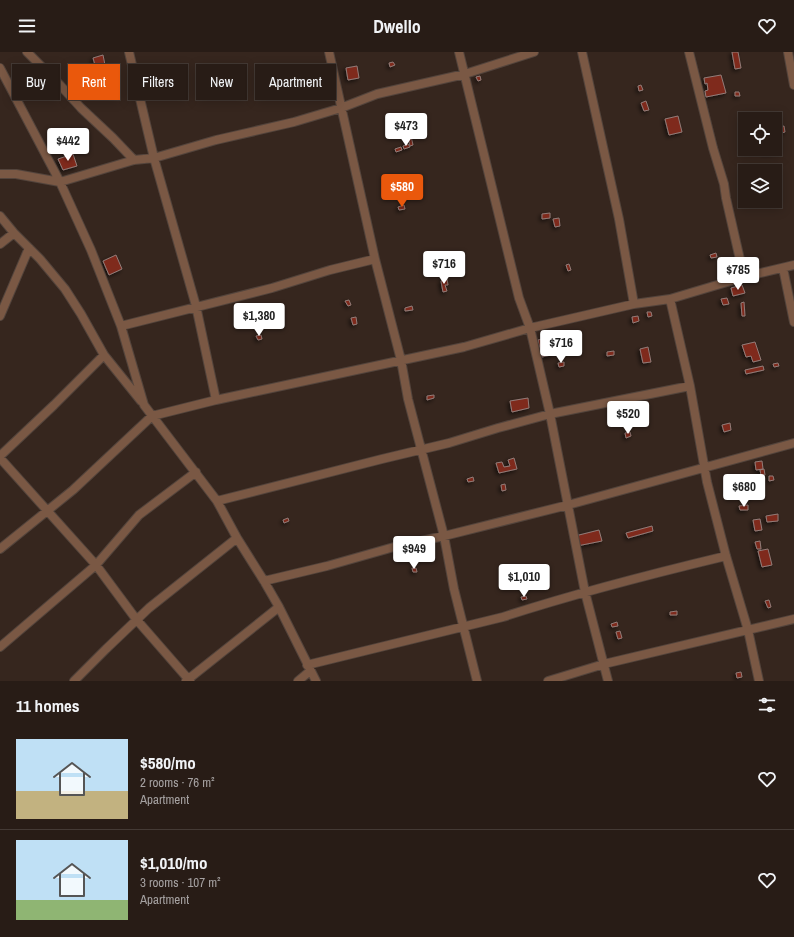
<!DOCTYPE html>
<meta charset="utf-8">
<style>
body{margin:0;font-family:"Archivo Narrow",sans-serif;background:#342923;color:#f1f3f6;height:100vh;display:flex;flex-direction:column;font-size:15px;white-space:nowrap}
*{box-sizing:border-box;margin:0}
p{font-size:13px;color:#a5a1a1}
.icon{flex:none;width:22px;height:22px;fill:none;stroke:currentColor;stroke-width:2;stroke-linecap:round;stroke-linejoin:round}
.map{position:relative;height:629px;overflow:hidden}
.side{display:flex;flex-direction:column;background:#281c16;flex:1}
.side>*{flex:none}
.guide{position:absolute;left:12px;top:12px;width:400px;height:36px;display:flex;gap:8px}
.tools{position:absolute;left:738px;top:60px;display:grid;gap:8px}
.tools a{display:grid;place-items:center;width:44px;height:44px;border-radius:0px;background:#281c16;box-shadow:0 2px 10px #0003,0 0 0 1px #443a35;font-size:20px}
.price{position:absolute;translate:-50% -34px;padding:0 9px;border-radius:4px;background:#fff;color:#222;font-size:13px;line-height:26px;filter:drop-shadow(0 1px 2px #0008)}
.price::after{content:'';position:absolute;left:50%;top:24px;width:12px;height:9px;margin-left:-6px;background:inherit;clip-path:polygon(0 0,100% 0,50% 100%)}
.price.active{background:#ea580c;color:#fff}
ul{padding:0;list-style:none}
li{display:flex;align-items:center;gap:12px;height:100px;padding:0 16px}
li+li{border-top:1px solid #443a35}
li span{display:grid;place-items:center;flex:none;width:112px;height:80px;border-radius:0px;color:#555}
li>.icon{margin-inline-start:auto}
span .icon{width:48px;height:48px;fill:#fffc;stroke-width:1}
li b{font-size:17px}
h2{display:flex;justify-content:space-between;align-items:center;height:48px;padding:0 16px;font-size:17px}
.chip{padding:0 14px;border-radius:0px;background:#281c16;box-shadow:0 2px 10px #0003,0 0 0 1px #443a35;font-size:14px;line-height:36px}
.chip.active{background:#ea580c;color:#fff}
header{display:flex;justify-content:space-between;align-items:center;height:52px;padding:0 16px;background:#281c16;font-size:18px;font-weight:700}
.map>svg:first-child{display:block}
.building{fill:#7f291d;stroke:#937c78;filter:url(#shadow)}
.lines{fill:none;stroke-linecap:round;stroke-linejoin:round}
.minor-casing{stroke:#53443c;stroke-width:10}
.minor{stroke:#7a5844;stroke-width:8}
</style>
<header><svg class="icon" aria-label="menu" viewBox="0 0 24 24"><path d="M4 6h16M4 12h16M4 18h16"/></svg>Dwello<svg class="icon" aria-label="heart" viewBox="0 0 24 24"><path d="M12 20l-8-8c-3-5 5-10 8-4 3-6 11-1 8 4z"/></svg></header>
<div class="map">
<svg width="794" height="629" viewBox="0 0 794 629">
<defs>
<filter id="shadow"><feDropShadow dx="-2" dy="2" stdDeviation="2" flood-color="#0009"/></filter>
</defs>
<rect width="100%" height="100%" fill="#36261e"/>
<path class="building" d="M 732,0 L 738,0 L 741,16 L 735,17 Z
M 103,3 L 106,18 L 97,20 L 93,6 Z
M 393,10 L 395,13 L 390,15 L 389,11 Z
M 357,14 L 359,26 L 348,28 L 346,16 Z
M 721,23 L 726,41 L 706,45 L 705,39 L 708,38 L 707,31 L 705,32 L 704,26 Z
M 480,24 L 481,28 L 478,29 L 476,25 Z
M 641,33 L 643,38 L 639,39 L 638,34 Z
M 735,40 L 739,40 L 740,44 L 735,44 Z
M 646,49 L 649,58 L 644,59 L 641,51 Z
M 678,64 L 682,80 L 669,83 L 665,67 Z
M 413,70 L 415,80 L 405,81 L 404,71 Z
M 784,74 L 785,80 L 781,81 L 780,75 Z
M 411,84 L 413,93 L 410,94 L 408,85 Z
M 781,89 L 782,99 L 764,101 L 763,97 L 775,97 L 775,90 Z
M 408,92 L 410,95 L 404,97 L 403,94 Z
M 401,95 L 402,98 L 396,100 L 395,97 Z
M 73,102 L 77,114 L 63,118 L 58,107 Z
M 414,124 L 419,137 L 407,141 L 403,128 Z
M 404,153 L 405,157 L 399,158 L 398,155 Z
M 550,161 L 550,166 L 542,167 L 542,162 Z
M 559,166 L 560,174 L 555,175 L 553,167 Z
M 716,201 L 717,205 L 711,206 L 710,203 Z
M 116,203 L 122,217 L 109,223 L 103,209 Z
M 569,212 L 571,218 L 568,219 L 566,213 Z
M 447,227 L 448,233 L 445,233 L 447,239 L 443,240 L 441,229 Z
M 742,233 L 745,241 L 733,244 L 731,236 Z
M 727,246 L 729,252 L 723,253 L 721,247 Z
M 349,248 L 351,253 L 348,254 L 345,249 Z
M 744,250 L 745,264 L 742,264 L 741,251 Z
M 412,254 L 413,258 L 405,259 L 405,256 Z
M 647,260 L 651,260 L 652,264 L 648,265 Z
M 638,264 L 639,269 L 633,271 L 632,265 Z
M 356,265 L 357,272 L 353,273 L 351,266 Z
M 261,283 L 262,287 L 258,288 L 256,284 Z
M 546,286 L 546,288 L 552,286 L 553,289 L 555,288 L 558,298 L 551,300 L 551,303 L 542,305 L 538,288 Z
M 755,290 L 761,308 L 753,310 L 751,304 L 746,305 L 742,293 Z
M 648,295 L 651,310 L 643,311 L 640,297 Z
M 614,299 L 614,303 L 607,304 L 607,300 Z
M 564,310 L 564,314 L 559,315 L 558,311 Z
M 778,311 L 779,314 L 774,315 L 773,312 Z
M 763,314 L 764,318 L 746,322 L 745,318 Z
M 434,343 L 434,346 L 427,348 L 427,344 Z
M 528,346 L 529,356 L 512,360 L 510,349 Z
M 730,371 L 731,378 L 724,380 L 722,373 Z
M 630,380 L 631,384 L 626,386 L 625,381 Z
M 514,406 L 517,417 L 499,421 L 496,411 L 502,410 L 504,415 L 510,414 L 508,408 Z
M 762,409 L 763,417 L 756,418 L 755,410 Z
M 764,417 L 765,423 L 761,423 L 760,418 Z
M 769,424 L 773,424 L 774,428 L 769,429 Z
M 473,425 L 474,429 L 468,430 L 467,427 Z
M 505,432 L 506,438 L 502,439 L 501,433 Z
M 753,440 L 753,444 L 746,446 L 746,441 Z
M 748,453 L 748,458 L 740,458 L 739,454 Z
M 778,462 L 778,469 L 767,470 L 766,464 Z
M 288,466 L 289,469 L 284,471 L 283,468 Z
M 760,467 L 762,478 L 755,479 L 753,468 Z
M 652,474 L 653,479 L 628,486 L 626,481 Z
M 599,478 L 602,489 L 577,494 L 575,484 Z
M 760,489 L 761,497 L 757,497 L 755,490 Z
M 768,497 L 772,513 L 762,515 L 758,499 Z
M 412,516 L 416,516 L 417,520 L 413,520 Z
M 526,544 L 527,547 L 522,548 L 521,545 Z
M 769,548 L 771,555 L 768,556 L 765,549 Z
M 677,559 L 677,563 L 670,563 L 670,560 Z
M 617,570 L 618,574 L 612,575 L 611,572 Z
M 620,579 L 622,586 L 618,587 L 616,580 Z
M 741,620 L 742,625 L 737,626 L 736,621 Z"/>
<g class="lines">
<g class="minor-casing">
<path id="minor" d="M 27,0 L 60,33 L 81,56 L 113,86 L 134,108
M 129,0 L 154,106 L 196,254 L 216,348
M 329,0 L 375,207 L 401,308 L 408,347 L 444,484 L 454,537 L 477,629
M 459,0 L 519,246 L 530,276 L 550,362 L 585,540 L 608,629
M 582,0 L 619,167 L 634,252
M 689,0 L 713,96 L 724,132 L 726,146 L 744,225
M 788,0 L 794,33
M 0,16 L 60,130 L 91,198 L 121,274 L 144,353 L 217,449 L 237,486 L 264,529 L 279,555 L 316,629
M 0,122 L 16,122 L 60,130 L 134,108 L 154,106 L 216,88 L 294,70 L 341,56 L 377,42 L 465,22 L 534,0
M 0,164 L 14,181 L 40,207 L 65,237 L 81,262 L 104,303 L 141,349
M 0,192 L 14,181
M 783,216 L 794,270
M 670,247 L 690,334 L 707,430 L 726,504 L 748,578 L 759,629
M 0,264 L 29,196
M 121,274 L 272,236 L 330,218 L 375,207
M 0,404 L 54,353 L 104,303
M 0,406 L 96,513 L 136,567 L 190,629
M 217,449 L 382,407 L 449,391 L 498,376 L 550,362 L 690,334
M 0,497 L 73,438 L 152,364 L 216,348 L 464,295 L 530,276 L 634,252 L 670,247 L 744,225 L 794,213
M 264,529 L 327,514 L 394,495 L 444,484 L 568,453 L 794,391
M 0,595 L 96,513 L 139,463 L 196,420
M 307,613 L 503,565 C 576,541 651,522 726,504
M 74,629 L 106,597 L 149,556 L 237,486
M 186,629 L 279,555
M 298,629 L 310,619
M 548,629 L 604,612 L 794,567"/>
</g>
<use href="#minor" class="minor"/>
</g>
</svg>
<div class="tools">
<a><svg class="icon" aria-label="locate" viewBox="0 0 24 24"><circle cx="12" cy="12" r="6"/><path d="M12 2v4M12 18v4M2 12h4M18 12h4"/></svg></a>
<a><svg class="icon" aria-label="layers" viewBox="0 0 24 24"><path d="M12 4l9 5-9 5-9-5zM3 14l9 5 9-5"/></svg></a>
</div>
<b class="price" style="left:406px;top:95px">$473</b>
<b class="price" style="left:68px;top:110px">$442</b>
<b class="price active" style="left:402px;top:156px">$580</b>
<b class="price" style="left:444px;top:233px">$716</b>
<b class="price" style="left:738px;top:239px">$785</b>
<b class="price" style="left:259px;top:285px">$1,380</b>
<b class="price" style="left:561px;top:312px">$716</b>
<b class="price" style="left:628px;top:383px">$520</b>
<b class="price" style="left:744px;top:456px">$680</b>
<b class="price" style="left:414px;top:518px">$949</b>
<b class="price" style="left:524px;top:546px">$1,010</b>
<div class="guide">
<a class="chip">Buy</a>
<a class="chip active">Rent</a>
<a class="chip">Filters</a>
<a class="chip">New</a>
<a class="chip">Apartment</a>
</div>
</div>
<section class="side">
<h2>11 homes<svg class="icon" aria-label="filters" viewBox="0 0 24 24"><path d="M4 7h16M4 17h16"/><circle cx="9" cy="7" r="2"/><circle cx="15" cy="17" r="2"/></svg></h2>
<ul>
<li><span style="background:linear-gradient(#bfe0f5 65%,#c2b280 0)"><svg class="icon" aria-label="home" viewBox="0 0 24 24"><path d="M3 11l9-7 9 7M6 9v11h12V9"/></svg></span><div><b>$580/mo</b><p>2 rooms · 76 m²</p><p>Apartment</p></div><svg class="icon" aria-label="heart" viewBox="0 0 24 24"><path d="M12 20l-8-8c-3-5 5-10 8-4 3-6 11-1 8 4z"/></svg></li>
<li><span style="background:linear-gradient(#bfe0f5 75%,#8fb573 0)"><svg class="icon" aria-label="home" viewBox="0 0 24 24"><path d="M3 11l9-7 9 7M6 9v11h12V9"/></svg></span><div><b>$1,010/mo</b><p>3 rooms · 107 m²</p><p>Apartment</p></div><svg class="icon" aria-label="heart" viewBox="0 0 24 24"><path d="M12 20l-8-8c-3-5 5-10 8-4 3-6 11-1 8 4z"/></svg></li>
</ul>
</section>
